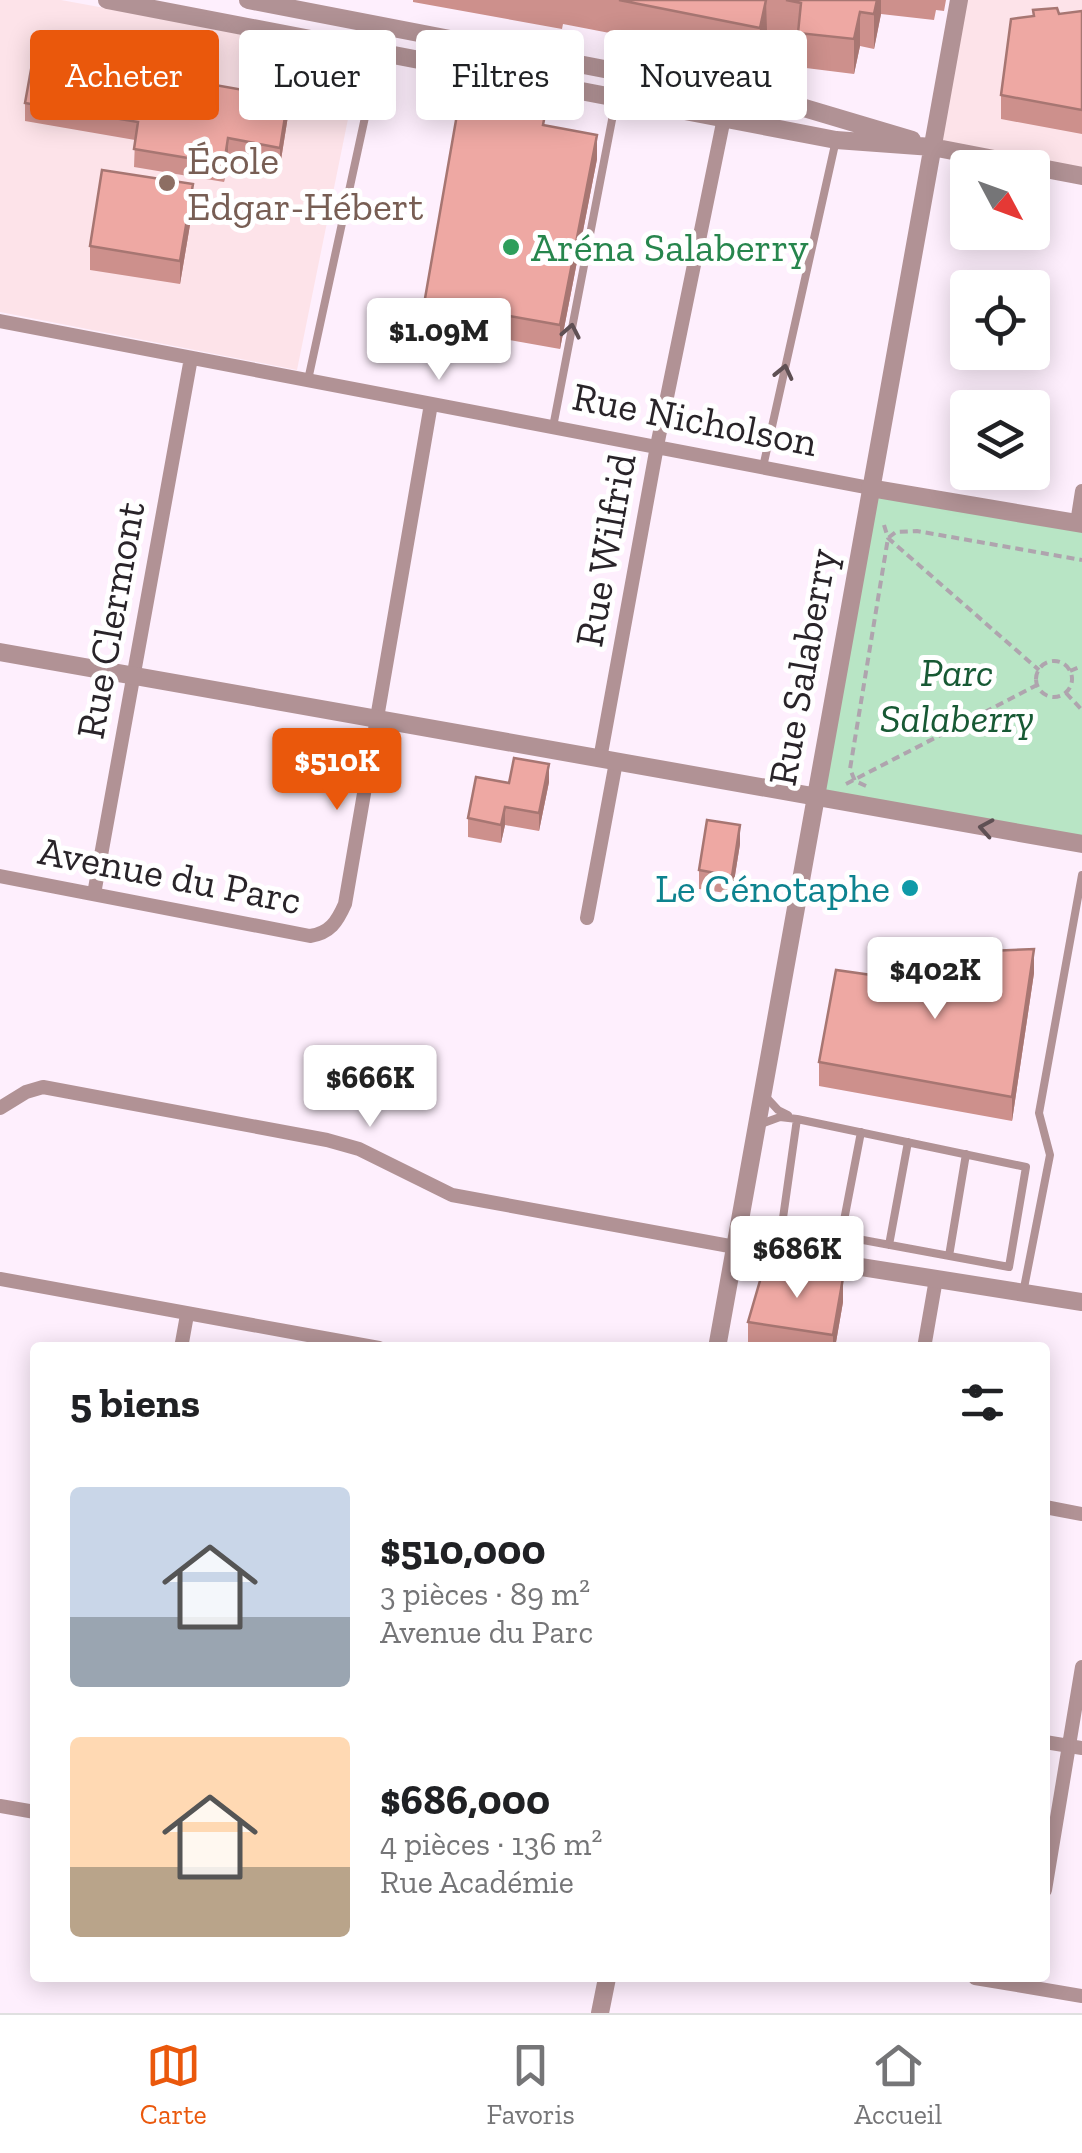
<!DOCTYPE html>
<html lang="fr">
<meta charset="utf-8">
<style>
body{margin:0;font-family:"Zilla Slab",serif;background:#f2f2f2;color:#202124;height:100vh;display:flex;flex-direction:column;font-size:38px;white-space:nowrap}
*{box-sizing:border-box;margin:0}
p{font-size:32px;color:#757577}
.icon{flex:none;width:55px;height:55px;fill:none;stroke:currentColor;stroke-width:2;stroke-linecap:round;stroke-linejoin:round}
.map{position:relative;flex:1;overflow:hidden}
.details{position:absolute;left:30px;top:1342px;width:1020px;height:640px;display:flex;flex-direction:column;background:#fff;border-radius:10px;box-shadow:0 5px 25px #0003}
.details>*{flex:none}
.banner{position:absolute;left:30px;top:30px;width:1022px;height:90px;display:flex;gap:20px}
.needle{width:65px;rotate:131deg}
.controls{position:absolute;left:950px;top:150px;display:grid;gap:20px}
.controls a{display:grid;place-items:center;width:100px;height:100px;border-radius:10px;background:#fff;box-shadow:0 5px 25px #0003;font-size:50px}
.price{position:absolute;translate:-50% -85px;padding:0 22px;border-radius:10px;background:#fff;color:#222;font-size:32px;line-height:65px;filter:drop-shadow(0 2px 5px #0008)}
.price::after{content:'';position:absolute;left:50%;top:60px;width:30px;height:22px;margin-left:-15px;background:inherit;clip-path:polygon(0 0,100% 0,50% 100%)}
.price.current{background:#ea580c;color:#fff}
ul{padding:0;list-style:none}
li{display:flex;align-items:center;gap:30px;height:250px;padding:0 40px}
li span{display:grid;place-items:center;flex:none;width:280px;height:200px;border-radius:10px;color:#555}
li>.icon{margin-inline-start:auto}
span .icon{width:120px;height:120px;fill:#fffc;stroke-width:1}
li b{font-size:42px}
h2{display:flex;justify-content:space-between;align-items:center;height:120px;padding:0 40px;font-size:42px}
.tag{padding:0 35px;border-radius:10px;background:#fff;box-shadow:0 5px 25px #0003;font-size:35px;line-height:90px}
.tag.current{background:#ea580c;color:#fff}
.tab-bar{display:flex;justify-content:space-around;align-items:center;height:140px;border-top:2px solid #e0e0e0;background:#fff;font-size:28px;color:#757577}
.tab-bar a{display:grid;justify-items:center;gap:5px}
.tab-bar .current{color:#ea580c}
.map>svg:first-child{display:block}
.education{fill:#fde3e9}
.green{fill:#b8e5c5}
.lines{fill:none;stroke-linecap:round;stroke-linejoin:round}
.path{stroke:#afa4ae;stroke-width:4;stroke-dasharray:8 5;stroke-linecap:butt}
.service{stroke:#b19295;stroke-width:8}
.minor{stroke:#b19295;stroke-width:14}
.tertiary{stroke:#b19295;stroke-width:18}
.wall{fill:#cd908c}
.shaded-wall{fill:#a77672}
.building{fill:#eea8a3;stroke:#a77672;stroke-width:2.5}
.oneway{stroke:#5f5054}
.education-dot{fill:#8d6e63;stroke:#fff;stroke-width:4}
.leisure-dot{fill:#2e9e5b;stroke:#fff;stroke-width:4}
.culture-dot{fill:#0f9aa8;stroke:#fff;stroke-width:4}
.labels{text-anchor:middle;stroke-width:10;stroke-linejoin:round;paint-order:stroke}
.education-label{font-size:40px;fill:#785e54;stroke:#fff;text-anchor:start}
.leisure-label{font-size:40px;fill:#27864d;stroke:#fff;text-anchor:start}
.street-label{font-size:40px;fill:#292429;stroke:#fff}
.park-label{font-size:40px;font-style:italic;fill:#175934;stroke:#fff}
.culture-label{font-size:40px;fill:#0d838f;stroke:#fff;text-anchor:end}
</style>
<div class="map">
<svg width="1082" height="2013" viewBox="0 0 1082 2013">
<rect width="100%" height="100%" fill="#feeffd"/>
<path class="education" d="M 0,0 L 61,0 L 361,55 L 297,370 L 0,312 Z
M 965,0 L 1082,0 L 1082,170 L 939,142 Z"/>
<path class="green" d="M 870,488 L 1082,524 L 1082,844 L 813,798 Z"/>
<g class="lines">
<path class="path" d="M 884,525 L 888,538 L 1039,670
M1036 679a18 18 0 1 1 36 0a18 18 0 1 1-36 0Z
M 1070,671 L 1082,666
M 1066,693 L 1082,710
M 846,784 L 1037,685
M 866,786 L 855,781 L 850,769 L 888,538 L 896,532 L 917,531 L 1082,560"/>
<path class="service" d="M 308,380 L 385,25
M 553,427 L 621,73
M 763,467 L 836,140
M 765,1096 L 778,1110 L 788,1115
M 761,1124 L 780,1117 L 797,1119 L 1026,1167 L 1009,1267 L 782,1225 L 797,1119
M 841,1236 L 861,1132
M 889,1245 L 908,1142
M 949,1256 L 966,1154
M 1023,1293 L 1050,1155 L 1039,1113 L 1082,875"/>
<path class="minor" d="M 0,321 L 870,488
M 1077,523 L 1082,491
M 600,759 L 657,446 L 724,118
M 0,876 L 310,936 C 330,933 337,922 345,904 L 431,404
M 94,894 L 191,358
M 587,918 L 616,762
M 0,1108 L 26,1092 L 43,1087 L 327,1140 L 359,1149 L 452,1195 L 735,1247
M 0,1279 L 379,1348
M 181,1348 L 187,1315
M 924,1348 L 936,1279
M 1045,1507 L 1082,1514
M 1045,1742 L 1082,1748
M 0,1806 L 35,1812
M 1045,1890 L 1082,1667
M 975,1978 L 1082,1996"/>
<path class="tertiary" d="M 107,0 L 836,140 L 932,147 L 1082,176
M 248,0 L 801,107 L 912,140
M 870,488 L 1082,524
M 0,652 L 1082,844
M 735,1247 L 1082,1302
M 717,1348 L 959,0
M 600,2013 L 607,1978"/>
</g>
<path class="wall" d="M 413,0 L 946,0 L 944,11 L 936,10 L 934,20 L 881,14 L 874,49 L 860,46 L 854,74 L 798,67 L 798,37 L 767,30 L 760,62 L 563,24 L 562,29 L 413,2 Z
M 1082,11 L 1082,134 L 1001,119 L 1001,95 L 1059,14 Z
M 25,103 L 288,116 L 280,166 L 228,156 L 224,182 L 134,167 L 135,140 L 25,121 Z
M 547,126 L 597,159 L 560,349 L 475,334 L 470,363 L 447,359 L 433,369 L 413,342 L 413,318 L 423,310 Z
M 193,207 L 180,284 L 90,270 L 90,246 Z
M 549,782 L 539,831 L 505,825 L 501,843 L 468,837 L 468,818 L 509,783 Z
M 740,844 L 732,894 L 699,889 L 699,870 Z
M 1034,973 L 1012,1121 L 819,1086 L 819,1062 L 928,983 L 937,981 Z
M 843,1302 L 835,1348 L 760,1348 L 748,1346 L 748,1322 Z"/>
<path class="shaded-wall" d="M 766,0 L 767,30 L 760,62 L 760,28 Z
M 877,0 L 881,0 L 881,14 L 874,49 L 874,14 Z
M 860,12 L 860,46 L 854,74 L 854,39 Z
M 288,98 L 288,116 L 280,166 L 280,148 Z
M 597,135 L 597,159 L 560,349 L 560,325 Z
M 228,138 L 228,156 L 224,182 L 224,164 Z
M 193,184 L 193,207 L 180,284 L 180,261 Z
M 475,310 L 475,334 L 470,363 L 470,339 Z
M 447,335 L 447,359 L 433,369 L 433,345 Z
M 549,764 L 549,782 L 539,831 L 539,813 Z
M 505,807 L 505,825 L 501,843 L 501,825 Z
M 740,825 L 740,844 L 732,894 L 732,876 Z
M 1034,949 L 1034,973 L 1012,1121 L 1012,1097 Z
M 843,1278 L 843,1302 L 835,1348 L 833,1348 L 833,1335 Z"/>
<path class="building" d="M 619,0 L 766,0 L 760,28 Z
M 786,0 L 877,0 L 874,14 L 860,12 L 854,39 L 798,33 L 801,3 Z
M 1057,8 L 1059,14 L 1082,11 L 1082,110 L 1001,95 L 1011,19 L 1034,16 L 1033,10 Z
M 34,53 L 288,98 L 280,148 L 228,138 L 224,164 L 134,149 L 138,122 L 25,103 Z
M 505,97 L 547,104 L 543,125 L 597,135 L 560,325 L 475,310 L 470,339 L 447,335 L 433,345 L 413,318 L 423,310 L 459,103 L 502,111 Z
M 102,170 L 193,184 L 180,261 L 90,246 Z
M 514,758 L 549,764 L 539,813 L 505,807 L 501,825 L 468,818 L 476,777 L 509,783 Z
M 707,820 L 740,825 L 732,876 L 699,870 Z
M 1034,949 L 1012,1097 L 819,1062 L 836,970 L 928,983 L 928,980 L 937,981 L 941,953 Z
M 764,1267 L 843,1278 L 833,1335 L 748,1322 Z"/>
<defs><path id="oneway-chevron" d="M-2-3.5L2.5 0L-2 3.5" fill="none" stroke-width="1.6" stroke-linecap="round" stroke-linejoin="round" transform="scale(2.5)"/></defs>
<g class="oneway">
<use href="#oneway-chevron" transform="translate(571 331) rotate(-79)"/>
<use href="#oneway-chevron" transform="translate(784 372) rotate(-77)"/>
<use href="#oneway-chevron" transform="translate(986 828) rotate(-170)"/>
</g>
<circle class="education-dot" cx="167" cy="183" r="10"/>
<circle class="leisure-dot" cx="511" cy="247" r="10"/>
<circle class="culture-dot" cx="910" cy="888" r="10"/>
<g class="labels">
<g class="education-label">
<text x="187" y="174">École<tspan x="187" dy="46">Edgar-Hébert</tspan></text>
</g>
<g class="leisure-label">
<text x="531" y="261">Aréna Salaberry</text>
</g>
<g class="street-label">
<text transform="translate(695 419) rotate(11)" y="14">Rue Nicholson</text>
<text transform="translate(605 550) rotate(-80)" y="14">Rue Wilfrid</text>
<text transform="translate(110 620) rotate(-80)" y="14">Rue Clermont</text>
<text transform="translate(802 667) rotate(-80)" y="14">Rue Salaberry</text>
<text transform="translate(170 875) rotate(11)" y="14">Avenue du Parc</text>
</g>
<g class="park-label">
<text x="957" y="686">Parc<tspan x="957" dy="46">Salaberry</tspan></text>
</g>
<g class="culture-label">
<text x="890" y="902">Le Cénotaphe</text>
</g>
</g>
</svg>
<div class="controls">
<a><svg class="needle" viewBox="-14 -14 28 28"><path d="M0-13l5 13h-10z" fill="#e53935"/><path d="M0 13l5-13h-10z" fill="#757577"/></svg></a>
<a><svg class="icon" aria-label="locate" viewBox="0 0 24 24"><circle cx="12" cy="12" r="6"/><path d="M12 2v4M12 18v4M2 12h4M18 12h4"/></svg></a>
<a><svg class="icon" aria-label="layers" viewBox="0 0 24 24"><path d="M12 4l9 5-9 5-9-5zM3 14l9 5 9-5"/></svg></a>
</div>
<b class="price" style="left:439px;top:383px">$1.09M</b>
<b class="price current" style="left:337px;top:813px">$510K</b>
<b class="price" style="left:935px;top:1022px">$402K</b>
<b class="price" style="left:370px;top:1130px">$666K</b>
<b class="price" style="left:797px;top:1301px">$686K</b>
<div class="banner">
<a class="tag current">Acheter</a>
<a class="tag">Louer</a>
<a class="tag">Filtres</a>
<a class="tag">Nouveau</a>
</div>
<section class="details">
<h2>5 biens<svg class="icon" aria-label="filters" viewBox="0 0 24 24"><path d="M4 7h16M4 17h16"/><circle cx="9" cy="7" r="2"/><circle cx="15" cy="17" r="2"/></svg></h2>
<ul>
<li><span style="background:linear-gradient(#c9d6e8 65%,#9aa5b1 0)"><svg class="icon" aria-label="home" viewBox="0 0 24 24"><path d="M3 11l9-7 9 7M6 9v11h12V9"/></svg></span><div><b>$510,000</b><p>3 pièces · 89 m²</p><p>Avenue du Parc</p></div></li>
<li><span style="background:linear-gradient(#ffd9b3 65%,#b9a48a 0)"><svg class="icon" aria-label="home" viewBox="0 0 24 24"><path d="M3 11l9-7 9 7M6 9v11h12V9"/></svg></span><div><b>$686,000</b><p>4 pièces · 136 m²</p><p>Rue Académie</p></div></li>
</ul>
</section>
</div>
<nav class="tab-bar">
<a class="current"><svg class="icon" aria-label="map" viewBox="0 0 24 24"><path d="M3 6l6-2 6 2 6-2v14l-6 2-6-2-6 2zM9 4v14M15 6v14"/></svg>Carte</a>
<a><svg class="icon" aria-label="saved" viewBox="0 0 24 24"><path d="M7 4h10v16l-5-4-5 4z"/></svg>Favoris</a>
<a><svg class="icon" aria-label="home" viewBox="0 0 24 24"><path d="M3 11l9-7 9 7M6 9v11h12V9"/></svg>Accueil</a>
</nav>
